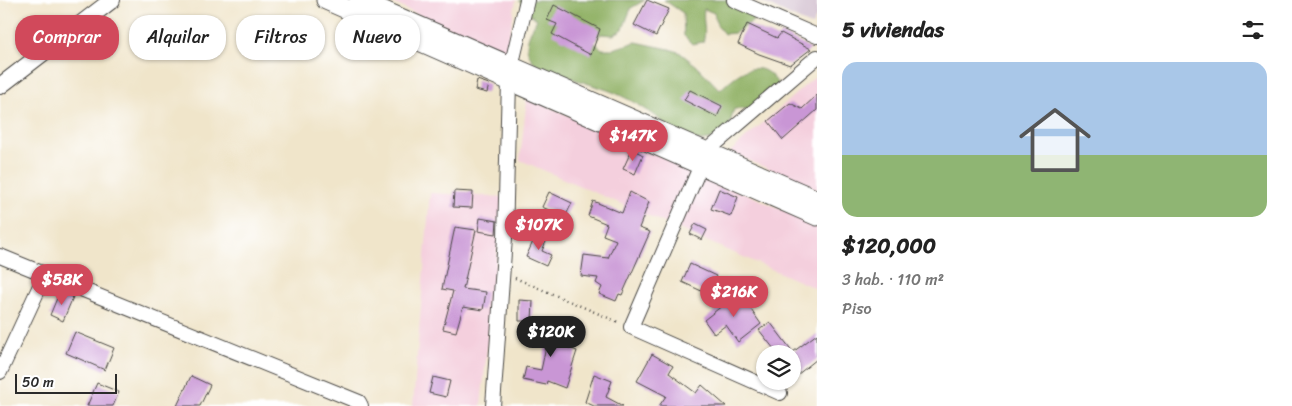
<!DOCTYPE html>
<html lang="es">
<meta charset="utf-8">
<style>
body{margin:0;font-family:Sriracha,sans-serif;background:#f6f6f6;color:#222;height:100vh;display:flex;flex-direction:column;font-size:19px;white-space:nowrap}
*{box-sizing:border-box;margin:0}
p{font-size:16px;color:#767676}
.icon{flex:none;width:28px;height:28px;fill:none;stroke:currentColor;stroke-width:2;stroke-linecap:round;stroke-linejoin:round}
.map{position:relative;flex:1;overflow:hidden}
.sheet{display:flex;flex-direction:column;background:#fff;width:475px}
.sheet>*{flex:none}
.top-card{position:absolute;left:15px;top:15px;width:475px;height:45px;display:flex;gap:10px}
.buttons{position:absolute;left:756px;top:345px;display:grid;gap:10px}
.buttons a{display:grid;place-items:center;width:45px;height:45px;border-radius:50%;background:#fff;box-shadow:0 1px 4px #0004;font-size:25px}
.scale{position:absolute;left:15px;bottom:12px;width:102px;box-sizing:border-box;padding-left:5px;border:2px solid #2b2b2b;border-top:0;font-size:14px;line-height:18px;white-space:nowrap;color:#2b2b2b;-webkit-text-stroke:4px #fff;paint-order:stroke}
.price{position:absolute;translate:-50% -42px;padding:0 11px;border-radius:18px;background:#d1495b;color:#fff;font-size:16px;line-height:32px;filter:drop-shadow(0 1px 2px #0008)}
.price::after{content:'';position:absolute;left:50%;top:30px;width:15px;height:11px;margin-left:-8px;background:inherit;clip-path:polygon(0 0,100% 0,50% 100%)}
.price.current{background:#222;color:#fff}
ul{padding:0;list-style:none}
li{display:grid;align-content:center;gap:10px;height:265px;padding:0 25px}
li+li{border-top:1px solid #e0e0e0}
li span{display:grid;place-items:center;height:155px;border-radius:15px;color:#555}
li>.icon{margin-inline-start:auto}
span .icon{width:90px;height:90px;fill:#fffc;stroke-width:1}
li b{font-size:21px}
h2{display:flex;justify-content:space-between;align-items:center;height:60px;padding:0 25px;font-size:21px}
.tag{padding:0 18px;border-radius:20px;background:#fff;box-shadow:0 1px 4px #0004;font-size:18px;line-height:45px}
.tag.current{background:#d1495b;color:#fff}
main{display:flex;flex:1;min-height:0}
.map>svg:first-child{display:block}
.built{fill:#f4cfdd}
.industrial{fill:#d0bdcd}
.forest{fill:#8fb064;stroke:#5d6e48}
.building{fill:#c996d5}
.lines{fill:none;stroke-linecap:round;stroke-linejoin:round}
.minor-casing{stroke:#494743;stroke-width:16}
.tertiary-casing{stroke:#494743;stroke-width:18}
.secondary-casing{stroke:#494743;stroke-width:21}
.path{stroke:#494743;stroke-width:2.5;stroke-dasharray:1 4;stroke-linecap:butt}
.minor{stroke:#fff;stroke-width:14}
.tertiary{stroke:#fff;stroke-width:16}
.secondary{stroke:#fff;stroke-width:19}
</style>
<main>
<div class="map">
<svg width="817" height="406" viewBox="0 0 817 406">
<rect width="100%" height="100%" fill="#fff"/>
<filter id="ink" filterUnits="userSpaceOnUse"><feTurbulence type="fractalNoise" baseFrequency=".02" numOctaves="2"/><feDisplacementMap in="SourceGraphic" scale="10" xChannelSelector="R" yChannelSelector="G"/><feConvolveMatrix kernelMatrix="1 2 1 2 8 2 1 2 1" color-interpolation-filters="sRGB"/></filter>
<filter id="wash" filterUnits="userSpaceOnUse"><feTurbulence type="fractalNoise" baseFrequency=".0096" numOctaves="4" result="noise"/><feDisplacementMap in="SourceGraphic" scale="20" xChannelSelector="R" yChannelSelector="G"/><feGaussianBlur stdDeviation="1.12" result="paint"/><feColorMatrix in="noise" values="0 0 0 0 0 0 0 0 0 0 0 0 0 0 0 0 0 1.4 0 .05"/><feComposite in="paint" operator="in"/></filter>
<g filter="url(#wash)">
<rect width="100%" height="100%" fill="#f0e5ca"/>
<path class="built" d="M 386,0 L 516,0 L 506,55 Z
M 817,75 L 817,190 L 730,152 Z
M 527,97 L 817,225 L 817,289 L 520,160 Z
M 430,193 L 503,197 L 481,406 L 413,406 Z"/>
<path class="industrial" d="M 758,0 L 817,0 L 817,15 L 812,26 Z"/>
<path class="forest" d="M 519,0 L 645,0 L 631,8 L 623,29 L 613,35 L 601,34 L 594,42 L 602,49 L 613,49 L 636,42 L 669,49 L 679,52 L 697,66 L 720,90 C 741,69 763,55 781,89 L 779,99 L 758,109 L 734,109 L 728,130 C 712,140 705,144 686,138 C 674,135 667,126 658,118 C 645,108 629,99 615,93 C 597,85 542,72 533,61 C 521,46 530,33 537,19 L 527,13 Z
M 664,0 L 749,0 L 753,9 L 753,21 L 735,33 L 724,34 L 717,25 L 714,13 L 704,9 C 702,22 707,30 703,42 L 692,44 L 684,36 L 683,13 Z"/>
<g id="blocks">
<path class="building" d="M 647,0 L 669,9 L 656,36 L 634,25 Z
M 554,5 L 600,29 L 591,55 L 552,34 L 557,24 L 547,20 Z
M 747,24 L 777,38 L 781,33 L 811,49 L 790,65 L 759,54 L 738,44 Z
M 477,80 L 489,84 L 487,93 L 475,90 Z
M 690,90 L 722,106 L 717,117 L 684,100 Z
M 817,95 L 817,110 L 783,140 L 768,121 L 790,103 L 802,109 Z
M 632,149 L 643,155 L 635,174 L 623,169 Z
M 719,189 L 738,197 L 731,216 L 711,209 Z
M 454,191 L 473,192 L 472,208 L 453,207 Z
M 549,192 L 572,203 L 565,217 L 542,207 Z
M 630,192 L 649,202 L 639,228 L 650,232 L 622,295 L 619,294 L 616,301 L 599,294 L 602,287 L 596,283 L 598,278 L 581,276 L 584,255 L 608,258 L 616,240 L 603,235 L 607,224 L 588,216 L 593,201 L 622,213 Z
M 480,218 L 497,221 L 496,234 L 478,231 Z
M 695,224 L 707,230 L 702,240 L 690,234 Z
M 455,227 L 476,230 L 463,289 L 486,292 L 483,310 L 463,307 L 456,332 L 443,329 L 453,291 L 442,289 Z
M 536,235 L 547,239 L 542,251 L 551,255 L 546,266 L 526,257 Z
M 690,264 L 716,276 L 708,294 L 682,282 Z
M 60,291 L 73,297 L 63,321 L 50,315 Z
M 741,291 L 752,305 L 749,307 L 761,324 L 738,342 L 726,325 L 714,334 L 704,320 Z
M 519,300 L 533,301 L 532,321 L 519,321 Z
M 770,322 L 793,352 L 817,334 L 817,359 L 797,375 L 792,369 L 792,354 L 778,354 L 759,330 Z
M 530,327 L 571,337 L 569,348 L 577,351 L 565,388 L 547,381 L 546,385 L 523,380 L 526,367 L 541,370 L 546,347 L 526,342 Z
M 75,332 L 114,348 L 105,370 L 66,353 Z
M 652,354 L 673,366 L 669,373 L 696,393 L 702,385 L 726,406 L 659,406 L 666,396 L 637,381 Z
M 594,374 L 612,381 L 606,397 L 623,406 L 594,406 L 585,402 Z
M 191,376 L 210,385 L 200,406 L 177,406 Z
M 433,377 L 450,381 L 446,397 L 429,393 Z
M 97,383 L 119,392 L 113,406 L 87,406 Z"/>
</g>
</g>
<g filter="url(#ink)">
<use href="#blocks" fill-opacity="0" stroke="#494743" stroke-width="1"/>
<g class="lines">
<g class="minor-casing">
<path id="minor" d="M 734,0 L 817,36
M 511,67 L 527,0
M 0,256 L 359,402 L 361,406
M 0,372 L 45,275
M 780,393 L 631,327 L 707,151 L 817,57
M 493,406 L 505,238 L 509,81"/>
</g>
<g class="tertiary-casing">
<path id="tertiary" d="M 0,86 L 112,0"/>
</g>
<g class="secondary-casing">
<path id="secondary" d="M 326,0 L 817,216
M 359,0 L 817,200"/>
</g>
<path class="path" d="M 515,278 L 618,322"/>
<use href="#minor" class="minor"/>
<use href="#tertiary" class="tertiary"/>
<use href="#secondary" class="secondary"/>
</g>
</g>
</svg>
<div class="buttons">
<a><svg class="icon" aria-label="layers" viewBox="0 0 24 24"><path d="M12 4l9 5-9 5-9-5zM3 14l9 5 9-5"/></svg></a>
</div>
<div class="scale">50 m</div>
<b class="price" style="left:633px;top:162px">$147K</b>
<b class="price" style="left:539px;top:251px">$107K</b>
<b class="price" style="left:62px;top:306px">$58K</b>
<b class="price" style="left:734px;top:318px">$216K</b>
<b class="price current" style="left:551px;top:358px">$120K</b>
<div class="top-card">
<a class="tag current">Comprar</a>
<a class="tag">Alquilar</a>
<a class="tag">Filtros</a>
<a class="tag">Nuevo</a>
</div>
</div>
<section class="sheet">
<h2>5 viviendas<svg class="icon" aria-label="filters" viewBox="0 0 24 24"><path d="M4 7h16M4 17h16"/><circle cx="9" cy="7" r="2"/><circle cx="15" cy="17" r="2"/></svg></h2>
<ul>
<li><span style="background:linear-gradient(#a9c7e8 60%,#8fb573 0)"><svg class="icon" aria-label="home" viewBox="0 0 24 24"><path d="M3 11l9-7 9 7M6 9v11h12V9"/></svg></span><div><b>$120,000</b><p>3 hab. · 110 m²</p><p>Piso</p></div></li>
</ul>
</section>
</main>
